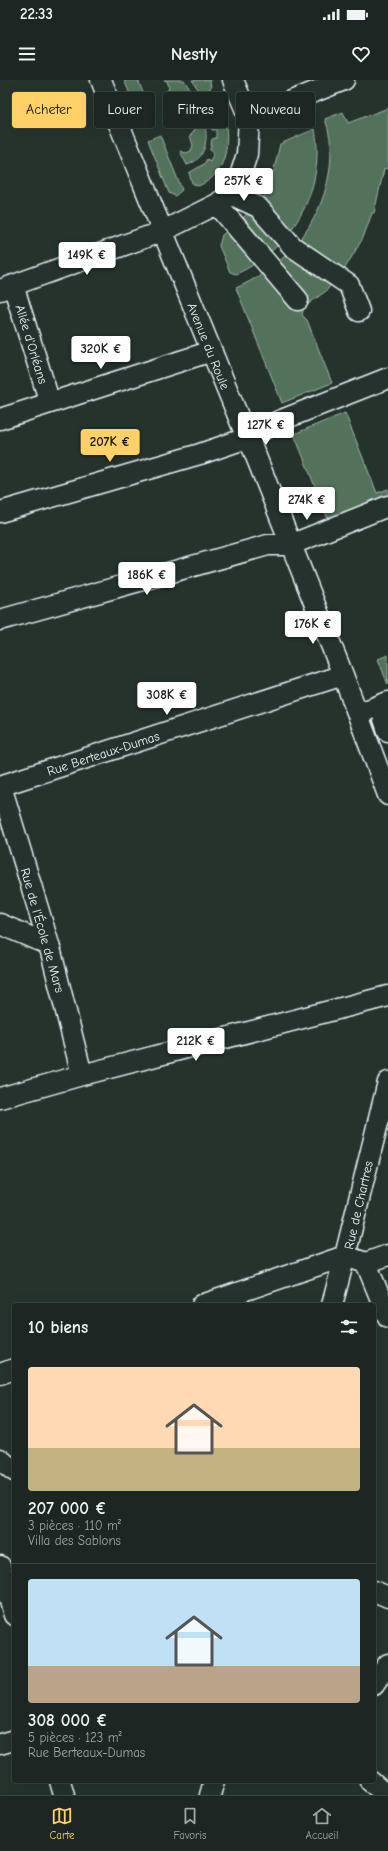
<!DOCTYPE html>
<html lang="fr">
<meta charset="utf-8">
<style>
body{margin:0;font-family:"Comic Neue",sans-serif;background:#29322f;color:#f1f3f6;height:100vh;display:flex;flex-direction:column;font-size:15px;white-space:nowrap}
*{box-sizing:border-box;margin:0}
p{font-size:13px;color:#a0a5a5}
.icon{flex:none;width:22px;height:22px;fill:none;stroke:currentColor;stroke-width:2;stroke-linecap:round;stroke-linejoin:round}
.map{position:relative;flex:1;overflow:hidden}
.details{position:absolute;left:12px;top:1223px;width:364px;height:480px;display:flex;flex-direction:column;background:#1c2622;border-radius:4px;box-shadow:0 4px 16px #0002,0 0 0 1px #3a4340}
.details>*{flex:none}
.banner{position:absolute;left:12px;top:12px;width:364px;height:36px;display:flex;gap:8px}
.price{position:absolute;translate:-50% -34px;padding:0 9px;border-radius:4px;background:#fff;color:#222;font-size:13px;line-height:26px;filter:drop-shadow(0 1px 2px #0008)}
.price::after{content:'';position:absolute;left:50%;top:24px;width:12px;height:9px;margin-left:-6px;background:inherit;clip-path:polygon(0 0,100% 0,50% 100%)}
.price.active{background:#ffd166;color:#111}
ul{padding:0;list-style:none}
li{display:grid;align-content:center;gap:8px;height:212px;padding:0 16px}
li+li{border-top:1px solid #3a4340}
li span{display:grid;place-items:center;height:124px;border-radius:4px;color:#555}
li>.icon{margin-inline-start:auto}
span .icon{width:72px;height:72px;fill:#fffc;stroke-width:1}
li b{font-size:17px}
h2{display:flex;justify-content:space-between;align-items:center;height:48px;padding:0 16px;font-size:17px}
.chip{padding:0 14px;border-radius:4px;background:#1c2622;box-shadow:0 4px 16px #0002,0 0 0 1px #3a4340;font-size:14px;line-height:36px}
.chip.active{background:#ffd166;color:#111}
.status{display:flex;justify-content:space-between;align-items:center;height:28px;padding:0 20px;background:#1c2622;direction:ltr}
.status svg{height:11px;fill:currentColor}
header{display:flex;justify-content:space-between;align-items:center;height:52px;padding:0 16px;background:#1c2622;font-size:18px;font-weight:800}
.dock{display:flex;justify-content:space-around;align-items:center;height:56px;border-top:1px solid #3a4340;background:#1c2622;font-size:11px;color:#a0a5a5}
.dock a{display:grid;justify-items:center;gap:2px}
.dock .active{color:#ffd166}
.map>svg:first-child{display:block}
.green{fill:#52725b;stroke:#9db2aa}
.water{fill:#4d6a73;stroke:#8ba0a8}
.lines{fill:none;stroke-linecap:round;stroke-linejoin:round}
.minor-casing{stroke:#e8f1f8;stroke-width:23}
.minor{stroke:#26332d;stroke-width:20}
.labels{text-anchor:middle;stroke-width:3;stroke-linejoin:round;paint-order:stroke}
.street-label{font-size:13px;fill:#e8f1f8;stroke:#26332d}
</style>
<div class="status"><b>22:33</b><svg viewBox="0 0 49 12"><path d="M0 12V9h3v3zM5 12V6h3v6zM10 12V3h3v9zM15 12V0h3v12zM26 1h20v11H26zM47 4h2v5h-2z"/></svg></div>
<header><svg class="icon" aria-label="menu" viewBox="0 0 24 24"><path d="M4 6h16M4 12h16M4 18h16"/></svg>Nestly<svg class="icon" aria-label="heart" viewBox="0 0 24 24"><path d="M12 20l-8-8c-3-5 5-10 8-4 3-6 11-1 8 4z"/></svg></header>
<div class="map">
<svg width="388" height="1715" viewBox="0 0 388 1715">
<rect width="100%" height="100%" fill="#26332d"/>
<filter id="ink" filterUnits="userSpaceOnUse"><feTurbulence type="fractalNoise" baseFrequency=".025" numOctaves="2"/><feDisplacementMap in="SourceGraphic" scale="8" xChannelSelector="R" yChannelSelector="G"/><feConvolveMatrix kernelMatrix="1 2 1 2 8 2 1 2 1" color-interpolation-filters="sRGB"/></filter>
<g filter="url(#ink)">
<path class="green" d="M 124,0 L 138,0 L 150,30 L 139,35 Z
M 164,0 L 184,0 L 195,17 L 188,20 L 180,11 L 170,10 L 167,12 L 169,7 L 167,1 Z
M 192,0 L 210,0 L 211,8 L 201,14 Z
M 388,28 L 388,88 L 384,89 L 374,133 L 372,133 L 363,158 L 345,188 L 326,211 L 304,227 L 302,235 L 307,240 L 332,303 L 282,323 L 236,208 C 254,200 270,190 285,176 C 320,145 342,84 325,39 L 343,32 L 348,43 Z
M 223,29 C 230,58 230,94 198,106 L 192,103 L 189,93 L 204,84 L 207,79 L 210,81 L 214,73 L 210,70 L 212,59 L 216,58 L 216,50 L 212,50 L 211,42 L 208,33 Z
M 202,34 C 209,53 209,78 187,85 L 180,71 L 186,73 L 191,71 L 193,65 L 190,56 L 195,50 L 195,37 Z
M 315,49 C 326,110 292,169 236,194 L 230,192 L 219,166 L 222,155 L 239,142 L 269,111 L 280,64 Z
M 160,55 L 182,110 L 175,116 L 169,113 L 148,60 Z
M 345,333 L 377,413 L 388,409 L 388,415 L 328,439 L 294,354 Z
M 388,575 L 388,605 L 378,579 Z"/>
<path class="water" d="M 170,20 C 183,23 189,39 182,49 Z"/>
<g class="lines">
<g class="minor-casing">
<path id="minor" d="M 101,0 L 247,358 L 253,369 L 343,595 L 388,715
M 249,38 L 344,0
M 230,114 L 258,127 L 293,167 L 349,205 L 359,231
M 217,124 L 298,220
M 13,205 L 50,323
M 0,210 L 163,151 L 217,124 L 230,114 L 240,96 L 247,74 L 249,38 L 233,0
M 0,339 L 212,271
M 0,432 L 200,374 L 247,358 L 279,341 L 388,298
M 0,540 L 268,465 L 290,465 L 388,426
M 358,634 L 388,622
M 384,639 L 388,651
M 0,706 L 343,595
M 1,706 L 50,868 L 82,995
M 0,844 L 49,865
M 0,1018 L 82,995 L 388,916
M 366,1183 L 388,1175
M 202,1225 L 345,1176 L 366,1183 L 388,1237
M 332,1225 L 345,1176 L 388,1002
M 0,1294 L 14,1289
M 0,1379 L 14,1391
M 0,1486 L 14,1535
M 374,1511 L 388,1517
M 374,1605 L 388,1584
M 0,1664 L 14,1660
M 60,1701 L 64,1715
M 370,1701 L 386,1715
M 210,1715 L 214,1701"/>
</g>
<use href="#minor" class="minor"/>
</g>
</g>
<g class="labels">
<g class="street-label">
<text transform="translate(32 264) rotate(73)" y="5">Allée d'Orléans</text>
<text transform="translate(209 266) rotate(68)" y="5">Avenue du Roule</text>
<text transform="translate(103 673) rotate(-18)" y="5">Rue Berteaux-Dumas</text>
<text transform="translate(43 850) rotate(74)" y="5">Rue de l'École de Mars</text>
<text transform="translate(358 1125) rotate(-77)" y="5">Rue de Chartres</text>
</g>
</g>
</svg>
<b class="price" style="left:244px;top:122px">257K €</b>
<b class="price" style="left:87px;top:196px">149K €</b>
<b class="price" style="left:101px;top:290px">320K €</b>
<b class="price" style="left:266px;top:366px">127K €</b>
<b class="price active" style="left:110px;top:383px">207K €</b>
<b class="price" style="left:307px;top:441px">274K €</b>
<b class="price" style="left:147px;top:516px">186K €</b>
<b class="price" style="left:313px;top:565px">176K €</b>
<b class="price" style="left:167px;top:636px">308K €</b>
<b class="price" style="left:196px;top:982px">212K €</b>
<div class="banner">
<a class="chip active">Acheter</a>
<a class="chip">Louer</a>
<a class="chip">Filtres</a>
<a class="chip">Nouveau</a>
</div>
<section class="details">
<h2>10 biens<svg class="icon" aria-label="filters" viewBox="0 0 24 24"><path d="M4 7h16M4 17h16"/><circle cx="9" cy="7" r="2"/><circle cx="15" cy="17" r="2"/></svg></h2>
<ul>
<li><span style="background:linear-gradient(#ffd9b3 65%,#c2b280 0)"><svg class="icon" aria-label="home" viewBox="0 0 24 24"><path d="M3 11l9-7 9 7M6 9v11h12V9"/></svg></span><div><b>207 000 €</b><p>3 pièces · 110 m²</p><p>Villa des Sablons</p></div></li>
<li><span style="background:linear-gradient(#bfe0f5 70%,#b9a48a 0)"><svg class="icon" aria-label="home" viewBox="0 0 24 24"><path d="M3 11l9-7 9 7M6 9v11h12V9"/></svg></span><div><b>308 000 €</b><p>5 pièces · 123 m²</p><p>Rue Berteaux-Dumas</p></div></li>
</ul>
</section>
</div>
<nav class="dock">
<a class="active"><svg class="icon" aria-label="map" viewBox="0 0 24 24"><path d="M3 6l6-2 6 2 6-2v14l-6 2-6-2-6 2zM9 4v14M15 6v14"/></svg>Carte</a>
<a><svg class="icon" aria-label="saved" viewBox="0 0 24 24"><path d="M7 4h10v16l-5-4-5 4z"/></svg>Favoris</a>
<a><svg class="icon" aria-label="home" viewBox="0 0 24 24"><path d="M3 11l9-7 9 7M6 9v11h12V9"/></svg>Accueil</a>
</nav>
